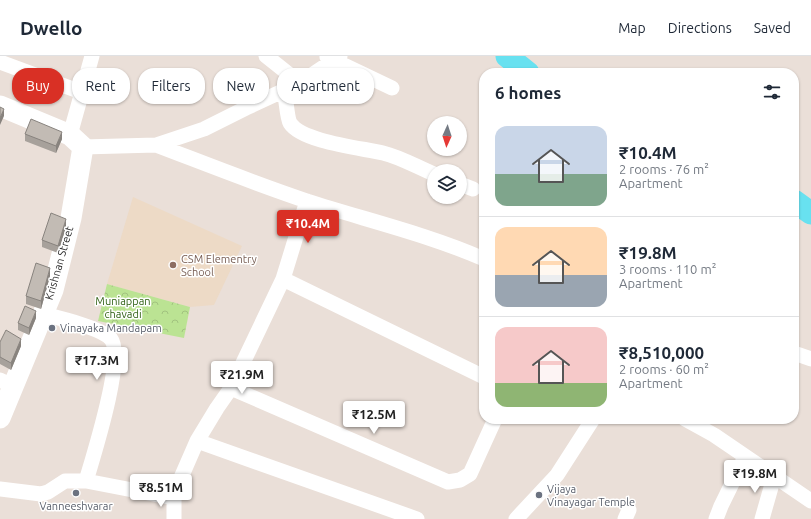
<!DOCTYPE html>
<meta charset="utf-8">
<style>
body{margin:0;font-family:Ubuntu,sans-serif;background:#f6f6f7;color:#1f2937;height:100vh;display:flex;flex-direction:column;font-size:15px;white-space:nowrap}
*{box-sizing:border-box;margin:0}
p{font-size:13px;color:#747a83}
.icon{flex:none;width:22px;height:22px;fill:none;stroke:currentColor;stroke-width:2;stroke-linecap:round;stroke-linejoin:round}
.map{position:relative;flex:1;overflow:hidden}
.details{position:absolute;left:479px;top:12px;width:320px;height:356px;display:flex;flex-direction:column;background:#fff;border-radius:16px;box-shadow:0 1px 3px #0004}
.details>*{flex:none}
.banner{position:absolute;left:12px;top:12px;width:380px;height:36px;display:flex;gap:8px}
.needle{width:26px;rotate:183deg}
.controls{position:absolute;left:427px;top:60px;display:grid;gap:8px}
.controls a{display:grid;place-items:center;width:40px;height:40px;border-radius:50%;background:#fff;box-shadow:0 1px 3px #0004;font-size:20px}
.price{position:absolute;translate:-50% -34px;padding:0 9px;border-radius:4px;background:#fff;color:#222;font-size:13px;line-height:26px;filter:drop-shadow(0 1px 2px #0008)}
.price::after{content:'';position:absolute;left:50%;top:24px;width:12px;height:9px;margin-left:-6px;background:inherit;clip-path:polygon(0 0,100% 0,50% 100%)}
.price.on{background:#d93025;color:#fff}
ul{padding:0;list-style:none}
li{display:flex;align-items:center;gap:12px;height:100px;padding:0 16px}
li+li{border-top:1px solid #e0e1e3}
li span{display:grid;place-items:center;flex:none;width:112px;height:80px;border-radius:12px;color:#555}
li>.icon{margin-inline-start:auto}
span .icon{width:48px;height:48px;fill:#fffc;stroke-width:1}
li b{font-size:17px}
h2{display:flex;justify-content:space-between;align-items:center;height:48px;padding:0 16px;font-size:17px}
.tag{padding:0 14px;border-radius:16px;background:#fff;box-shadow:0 1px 3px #0004;font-size:14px;line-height:36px}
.tag.on{background:#d93025;color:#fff}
header{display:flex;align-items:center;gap:24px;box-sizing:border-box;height:56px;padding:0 20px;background:#fff;border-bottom:1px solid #e0e1e3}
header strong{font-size:19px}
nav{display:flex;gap:22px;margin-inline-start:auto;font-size:14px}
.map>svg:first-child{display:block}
.education{fill:#eddac6}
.park{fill:url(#park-crowns)}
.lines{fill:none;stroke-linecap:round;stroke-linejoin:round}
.river{stroke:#68e1f0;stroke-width:23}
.minor{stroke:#fff;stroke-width:15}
.secondary{stroke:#fff;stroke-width:21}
.wall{fill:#a7a19b}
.shaded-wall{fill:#88837e}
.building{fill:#c2bbb4;stroke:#88837e}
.education-dot{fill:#8d6e63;stroke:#fff;stroke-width:1.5}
.worship-dot{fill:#6b7280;stroke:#fff;stroke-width:1.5}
.labels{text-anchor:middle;stroke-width:3;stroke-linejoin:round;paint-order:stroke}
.education-label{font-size:11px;fill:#785e54;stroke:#fff;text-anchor:start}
.street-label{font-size:11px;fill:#272727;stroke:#fff}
.park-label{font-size:11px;fill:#336318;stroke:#fff}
.worship-label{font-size:11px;fill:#5b616d;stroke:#fff;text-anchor:start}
</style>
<header>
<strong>Dwello</strong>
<nav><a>Map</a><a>Directions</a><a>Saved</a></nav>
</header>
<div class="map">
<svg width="811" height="463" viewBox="0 0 811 463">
<defs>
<pattern id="park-crowns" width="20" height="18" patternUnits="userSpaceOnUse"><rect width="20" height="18" fill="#bbe393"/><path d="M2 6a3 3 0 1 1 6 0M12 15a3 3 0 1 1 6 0" fill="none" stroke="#a1c37f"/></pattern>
</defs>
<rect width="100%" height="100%" fill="#eadfd8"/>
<path class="education" d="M 133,141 L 242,190 L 214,249 L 190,251 L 107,228 Z"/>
<path class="park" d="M 107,228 L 190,251 L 184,282 L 98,265 Z"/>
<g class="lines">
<path class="river" d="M 507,0 L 528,17
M 794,145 L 811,157"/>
<path class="minor" d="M 266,0 L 300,27
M 327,1 L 392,32
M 0,6 L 81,36
M 284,34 C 286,41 287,62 290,67 C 302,86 362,92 383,97 C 400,101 417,111 434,118
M 70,79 L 92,0
M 156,89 C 206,108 256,128 307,145 C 366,164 427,178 484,203
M 83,91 L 156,89 L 204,73 L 246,52 L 300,27 L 340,0
M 460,128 L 473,133
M 283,223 L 307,145
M 43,258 C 59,262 102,272 111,283 C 125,301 93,401 86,425
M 794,297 L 811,303
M 0,324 L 13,330
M 231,332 L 448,426 L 460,424 L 470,418 L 495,363
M 685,363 L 714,379 L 811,445
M 197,385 L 417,463
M 0,433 L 41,438 L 48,436 L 65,425 L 86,425 L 174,442 L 180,424 L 197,385 L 217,352 L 231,332 L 283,223 L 484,321
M 174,463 L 174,442
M 516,463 L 557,419 L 593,363
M 625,463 L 629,454
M 716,463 L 721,450 L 745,401
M 762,463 L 774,421"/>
<path class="secondary" d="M 0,50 L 70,79 L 83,91 L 71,162 L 53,234 L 0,362"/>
</g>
<path class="wall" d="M 25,78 L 62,83 L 56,97 L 25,85 Z
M 66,171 L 58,197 L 42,191 L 42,184 Z
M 50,220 L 41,253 L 26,248 L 26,240 Z
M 36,262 L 29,279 L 18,274 L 18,267 Z
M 0,286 L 21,290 L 11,314 L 0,308 Z"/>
<path class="shaded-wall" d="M 4,53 L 4,60 L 0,69 L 0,62 Z
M 62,76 L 62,83 L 56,97 L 56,90 Z
M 66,163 L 66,171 L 58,197 L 58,190 Z
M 50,212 L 50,220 L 41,253 L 41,245 Z
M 36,255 L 36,262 L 29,279 L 29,272 Z
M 21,283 L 21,290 L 11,314 L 11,307 Z"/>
<path class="building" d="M 0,51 L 4,53 L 0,62 Z
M 31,63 L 62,76 L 56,90 L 25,78 Z
M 51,157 L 66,163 L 58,190 L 42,184 Z
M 36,207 L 50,212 L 41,245 L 26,240 Z
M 25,250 L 36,255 L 29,272 L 18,267 Z
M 6,274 L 21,283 L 11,307 L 0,301 L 0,286 Z"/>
<circle class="education-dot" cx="173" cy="209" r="4"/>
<g class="worship-dot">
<circle cx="52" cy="272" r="4"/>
<circle cx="76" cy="437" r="4"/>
<circle cx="539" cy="439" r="4"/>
</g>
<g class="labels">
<g class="education-label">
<text x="181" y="207">CSM Elementry<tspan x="181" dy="13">School</tspan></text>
</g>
<g class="street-label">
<text transform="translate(59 207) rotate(-74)" y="4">Krishnan Street</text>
</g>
<g class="park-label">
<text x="123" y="249">Muniappan<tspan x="123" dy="13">chavadi</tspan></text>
</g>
<g class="worship-label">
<text x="60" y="276">Vinayaka Mandapam</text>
<text x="547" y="437">Vijaya<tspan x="547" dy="13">Vinayagar Temple</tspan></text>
<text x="76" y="454" text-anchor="middle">Vanneeshvarar</text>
</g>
</g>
</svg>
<div class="controls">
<a><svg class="needle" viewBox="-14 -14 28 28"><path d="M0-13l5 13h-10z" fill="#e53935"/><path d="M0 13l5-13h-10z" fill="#747a83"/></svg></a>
<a><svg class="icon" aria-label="layers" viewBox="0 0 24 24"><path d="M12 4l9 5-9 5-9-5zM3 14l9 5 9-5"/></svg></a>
</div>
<b class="price on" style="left:308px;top:188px">₹10.4M</b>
<b class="price" style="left:97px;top:325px">₹17.3M</b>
<b class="price" style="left:242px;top:339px">₹21.9M</b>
<b class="price" style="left:374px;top:379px">₹12.5M</b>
<b class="price" style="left:755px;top:438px">₹19.8M</b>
<b class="price" style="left:161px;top:452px">₹8.51M</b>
<div class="banner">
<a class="tag on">Buy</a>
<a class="tag">Rent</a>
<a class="tag">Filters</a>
<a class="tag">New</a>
<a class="tag">Apartment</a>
</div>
<section class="details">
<h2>6 homes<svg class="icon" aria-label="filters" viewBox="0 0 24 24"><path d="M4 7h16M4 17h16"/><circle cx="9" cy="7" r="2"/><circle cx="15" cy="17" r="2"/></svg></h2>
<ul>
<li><span style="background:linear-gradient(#c9d6e8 60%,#7fa58c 0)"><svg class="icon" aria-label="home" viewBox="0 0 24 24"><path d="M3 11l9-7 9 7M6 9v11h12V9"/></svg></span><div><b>₹10.4M</b><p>2 rooms · 76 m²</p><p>Apartment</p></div></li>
<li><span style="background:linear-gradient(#ffd9b3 60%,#9aa5b1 0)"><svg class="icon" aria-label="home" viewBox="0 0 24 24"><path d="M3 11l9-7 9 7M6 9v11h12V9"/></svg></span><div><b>₹19.8M</b><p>3 rooms · 110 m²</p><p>Apartment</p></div></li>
<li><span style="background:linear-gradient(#f6c9c9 70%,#8fb573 0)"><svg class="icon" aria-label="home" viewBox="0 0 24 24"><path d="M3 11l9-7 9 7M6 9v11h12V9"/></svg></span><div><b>₹8,510,000</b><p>2 rooms · 60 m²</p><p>Apartment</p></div></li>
</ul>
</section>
</div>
